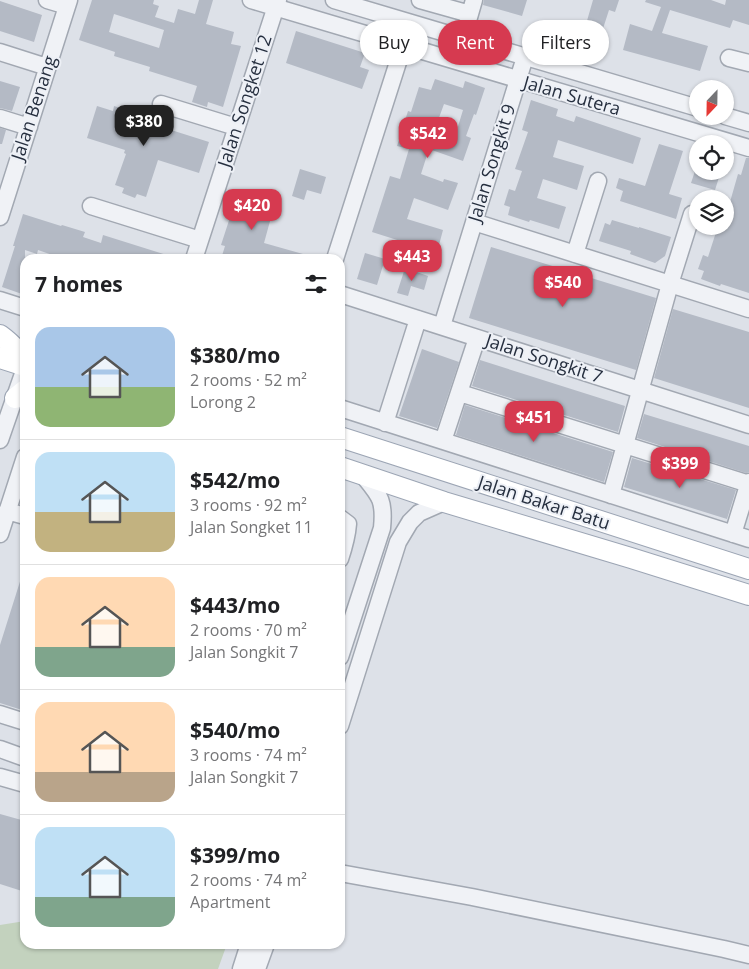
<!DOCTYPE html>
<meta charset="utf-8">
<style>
body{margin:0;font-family:"Open Sans",sans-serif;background:#f6f6f6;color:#202124;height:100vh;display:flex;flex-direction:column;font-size:19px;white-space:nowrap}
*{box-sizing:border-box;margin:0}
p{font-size:16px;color:#757577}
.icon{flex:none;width:28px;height:28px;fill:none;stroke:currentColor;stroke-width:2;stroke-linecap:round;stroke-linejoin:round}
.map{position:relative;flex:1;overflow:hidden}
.side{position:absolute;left:20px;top:254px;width:325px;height:695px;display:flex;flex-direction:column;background:#fff;border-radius:15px;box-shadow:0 1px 4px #0004}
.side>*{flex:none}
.banner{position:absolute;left:360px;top:20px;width:314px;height:45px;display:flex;gap:10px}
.needle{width:32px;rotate:202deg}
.controls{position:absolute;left:689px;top:80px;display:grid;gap:10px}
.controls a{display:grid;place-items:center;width:45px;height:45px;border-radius:50%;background:#fff;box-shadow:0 1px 4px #0004;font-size:25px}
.price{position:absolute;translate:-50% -42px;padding:0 11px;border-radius:10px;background:#d63a50;color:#fff;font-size:16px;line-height:32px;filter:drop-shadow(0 1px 2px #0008)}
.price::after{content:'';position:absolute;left:50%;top:30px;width:15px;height:11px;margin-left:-8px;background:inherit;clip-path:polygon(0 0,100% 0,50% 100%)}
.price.selected{background:#222;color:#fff}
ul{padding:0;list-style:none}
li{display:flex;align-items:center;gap:15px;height:125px;padding:0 15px}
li+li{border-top:1px solid #e0e0e0}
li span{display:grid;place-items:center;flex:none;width:140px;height:100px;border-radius:15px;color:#555}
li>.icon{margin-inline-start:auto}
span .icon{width:60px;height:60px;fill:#fffc;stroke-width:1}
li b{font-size:21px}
h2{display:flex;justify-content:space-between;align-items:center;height:60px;padding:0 15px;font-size:21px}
.pill{padding:0 18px;border-radius:22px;background:#fff;box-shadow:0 1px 4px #0004;font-size:18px;line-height:45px}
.pill.selected{background:#d63a50;color:#fff}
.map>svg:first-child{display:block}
.green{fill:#c3d2be}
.building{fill:#b4bac5;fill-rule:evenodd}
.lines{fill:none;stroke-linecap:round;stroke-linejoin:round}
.minor-casing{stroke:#a2a8b2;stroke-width:19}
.major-casing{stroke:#9ca5b4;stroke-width:22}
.minor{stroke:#f0f2f6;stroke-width:16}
.major{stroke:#fff;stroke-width:20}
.labels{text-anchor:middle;stroke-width:4;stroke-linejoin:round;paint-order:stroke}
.street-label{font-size:18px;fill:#262f3f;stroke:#edf0f6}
</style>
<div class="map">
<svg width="749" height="969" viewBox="0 0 749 969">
<rect width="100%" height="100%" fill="#dde1e8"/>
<path class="green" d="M 25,921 L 25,944 L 227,944 L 218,969 L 0,969 L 0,925 Z"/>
<path class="building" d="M 92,0 L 154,0 L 153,4 L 159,6 L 155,17 L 174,23 L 178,9 L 195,14 L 199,0 L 213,0 L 206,24 L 234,32 L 231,44 L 241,46 L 223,107 L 208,102 L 207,107 L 192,102 L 197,86 L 149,71 L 150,67 L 114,56 L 115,52 L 79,40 ZM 114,14 L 164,30 L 159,48 L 109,32 Z
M 484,0 L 527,0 L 522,16 L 483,5 Z
M 593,0 L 619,0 L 615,12 L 609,10 L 598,44 L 582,38 Z
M 646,0 L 711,0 L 725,5 L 726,0 L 749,0 L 749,25 L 733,20 L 730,28 L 670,10 L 662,33 L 708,46 L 700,71 L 623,50 L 630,24 L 652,31 L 661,7 L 645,2 Z
M 0,1 L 42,15 L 34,42 L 0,31 Z
M 296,31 L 365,53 L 360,67 L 369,70 L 362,89 L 286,63 Z
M 435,79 L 463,88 L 465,81 L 485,88 L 476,115 L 474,114 L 466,136 L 471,138 L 463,161 L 429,149 L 421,174 L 443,182 L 444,179 L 458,183 L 448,210 L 414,198 L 407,219 L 443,230 L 439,245 L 426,240 L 423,251 L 412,247 L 413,245 L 372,232 L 390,176 L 400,179 L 409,149 L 397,146 L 408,111 L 411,112 L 419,87 L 431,90 ZM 444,104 L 463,110 L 456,133 L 436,126 Z
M 0,81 L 20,87 L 12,111 L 0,108 Z
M 531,100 L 558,109 L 556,116 L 574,122 L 576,116 L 641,138 L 633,164 L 558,140 L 553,157 L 584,166 L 577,190 L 543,179 L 537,198 L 566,207 L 559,229 L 530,220 L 529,222 L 508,215 L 510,207 L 504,205 L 509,189 L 515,191 L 522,171 L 515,169 L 528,132 L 522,130 Z
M 97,106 L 113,111 L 114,106 L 130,111 L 129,114 L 169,127 L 168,129 L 209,142 L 199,173 L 158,160 L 146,197 L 137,194 L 135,198 L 122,193 L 124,188 L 115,185 L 126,154 L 124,153 L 125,150 L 87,138 Z
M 0,128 L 6,130 L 2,144 L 0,144 Z
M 659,144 L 683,151 L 669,194 L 682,198 L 676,219 L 620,201 L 623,191 L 616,188 L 619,178 L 645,186 Z
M 746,158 L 749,158 L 749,293 L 721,284 L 720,286 L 701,279 L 704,271 L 698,269 L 703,255 L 708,257 L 718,226 L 725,226 L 725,208 L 728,209 L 738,174 L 741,175 Z
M 300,169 L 326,177 L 321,194 L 307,190 L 304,200 L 292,196 Z
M 695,171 L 721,171 L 715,190 L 691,183 Z
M 233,191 L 275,203 L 264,243 L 310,256 L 310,259 L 221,259 L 225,246 L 221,245 L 234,205 L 230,204 Z
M 23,214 L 61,226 L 62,225 L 85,232 L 83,237 L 101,243 L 103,235 L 173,257 L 173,259 L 64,259 L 38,250 L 37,254 L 25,250 L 25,285 L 22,294 L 2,287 L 15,246 L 13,246 Z
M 612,220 L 639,228 L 639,227 L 671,237 L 665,256 L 655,263 L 630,254 L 631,251 L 599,241 L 605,223 L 610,225 Z
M 491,247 L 656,298 L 636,370 L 469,318 Z
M 365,253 L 385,259 L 377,285 L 357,279 Z
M 405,268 L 428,276 L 424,290 L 411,286 L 408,296 L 397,293 Z
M 673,309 L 749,332 L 749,408 L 654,378 Z
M 422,349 L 459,362 L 437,428 L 399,416 Z
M 480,360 L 625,406 L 618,432 L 472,386 Z
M 465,405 L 613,452 L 604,482 L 456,435 Z
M 644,414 L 749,446 L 749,472 L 746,473 L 637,438 Z
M 632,458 L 736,490 L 727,519 L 624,487 Z
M 23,572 L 25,572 L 25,653 L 21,666 L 25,667 L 25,711 L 0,703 L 0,645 Z
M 0,814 L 25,821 L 25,892 L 0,884 Z"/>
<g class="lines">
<g class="minor-casing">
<path id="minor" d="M 47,0 L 67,6
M 251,0 L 749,148
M 334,0 L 698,108
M 420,0 L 470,14
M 463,38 L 474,0
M 0,52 L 47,67
M 729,58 L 749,63
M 161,104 L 236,127
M 725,116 L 749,123
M 0,118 L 29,127
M 91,206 L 200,240
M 0,217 L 69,0
M 474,222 L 749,309
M 575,254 L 598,181
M 194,259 L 278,0
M 335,259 L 407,34
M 340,294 L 749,425
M 0,300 L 25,308
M 442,326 L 525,57
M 460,393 L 749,484
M 340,408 L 749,539
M 385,423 L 418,319
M 0,440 L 25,368
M 443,441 L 477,338
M 611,495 L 670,284 L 692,214
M 7,511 L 25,516
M 340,518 L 348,524 C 347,537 344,547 340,559
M 0,534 L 25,457
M 733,534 L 749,482
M 340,657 L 382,528 C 385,499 379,495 362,474
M 0,714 L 25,722
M 340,726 L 398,542 L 410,522 L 419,513 L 444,502
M 0,749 L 25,758
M 0,777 L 25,784
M 340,873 L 472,897 L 724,949 L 749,955
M 241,969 L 249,944
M 257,969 L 266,944"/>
</g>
<g class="major-casing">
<path id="major" d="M 0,335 C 11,343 21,352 25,365
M 0,358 L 25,366
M 15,398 L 25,390
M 340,437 L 749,569
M 340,467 L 444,502 L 631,558 L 749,595"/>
</g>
<use href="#minor" class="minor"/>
<use href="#major" class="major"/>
</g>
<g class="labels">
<g class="street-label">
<text transform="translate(572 96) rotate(16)" y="6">Jalan Sutera</text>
<text transform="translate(245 101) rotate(-72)" y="6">Jalan Songket 12</text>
<text transform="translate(34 108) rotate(-72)" y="6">Jalan Benang</text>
<text transform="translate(492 163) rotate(-73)" y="6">Jalan Songkit 9</text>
<text transform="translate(544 359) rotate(18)" y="6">Jalan Songkit 7</text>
<text transform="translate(544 503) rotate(18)" y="6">Jalan Bakar Batu</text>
</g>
</g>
</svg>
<div class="controls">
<a><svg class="needle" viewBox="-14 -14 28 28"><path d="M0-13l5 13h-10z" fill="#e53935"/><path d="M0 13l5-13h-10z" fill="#757577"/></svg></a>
<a><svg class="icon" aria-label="locate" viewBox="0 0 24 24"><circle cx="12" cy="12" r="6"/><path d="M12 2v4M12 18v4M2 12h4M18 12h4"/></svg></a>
<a><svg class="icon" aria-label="layers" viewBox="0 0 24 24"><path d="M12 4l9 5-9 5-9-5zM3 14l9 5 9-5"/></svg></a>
</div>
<b class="price selected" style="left:144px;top:147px">$380</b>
<b class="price" style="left:428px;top:159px">$542</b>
<b class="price" style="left:252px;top:231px">$420</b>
<b class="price" style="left:412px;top:282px">$443</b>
<b class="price" style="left:563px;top:308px">$540</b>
<b class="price" style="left:534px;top:443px">$451</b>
<b class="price" style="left:680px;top:489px">$399</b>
<div class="banner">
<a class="pill">Buy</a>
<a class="pill selected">Rent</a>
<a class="pill">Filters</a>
</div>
<section class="side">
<h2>7 homes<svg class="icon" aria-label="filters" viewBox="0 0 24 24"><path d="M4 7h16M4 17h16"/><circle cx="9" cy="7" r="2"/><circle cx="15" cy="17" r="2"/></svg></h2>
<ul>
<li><span style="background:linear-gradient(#a9c7e8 60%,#8fb573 0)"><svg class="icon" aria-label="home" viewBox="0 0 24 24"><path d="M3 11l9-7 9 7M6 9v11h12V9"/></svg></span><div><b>$380/mo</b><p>2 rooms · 52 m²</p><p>Lorong 2</p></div></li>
<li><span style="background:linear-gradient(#bfe0f5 60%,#c2b280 0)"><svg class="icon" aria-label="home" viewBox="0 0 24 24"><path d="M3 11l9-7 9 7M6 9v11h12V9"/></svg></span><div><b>$542/mo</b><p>3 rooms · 92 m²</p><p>Jalan Songket 11</p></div></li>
<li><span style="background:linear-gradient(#ffd9b3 70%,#7fa58c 0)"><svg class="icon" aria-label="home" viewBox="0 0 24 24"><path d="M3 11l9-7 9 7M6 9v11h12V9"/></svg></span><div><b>$443/mo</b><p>2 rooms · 70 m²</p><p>Jalan Songkit 7</p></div></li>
<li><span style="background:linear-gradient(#ffd9b3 70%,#b9a48a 0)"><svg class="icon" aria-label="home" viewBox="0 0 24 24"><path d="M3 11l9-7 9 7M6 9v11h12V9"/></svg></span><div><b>$540/mo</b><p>3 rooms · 74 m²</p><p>Jalan Songkit 7</p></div></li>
<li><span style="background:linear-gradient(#bfe0f5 70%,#7fa58c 0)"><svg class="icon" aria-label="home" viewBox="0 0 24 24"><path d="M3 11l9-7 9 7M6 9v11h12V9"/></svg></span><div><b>$399/mo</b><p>2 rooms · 74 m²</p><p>Apartment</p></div></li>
</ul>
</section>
</div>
